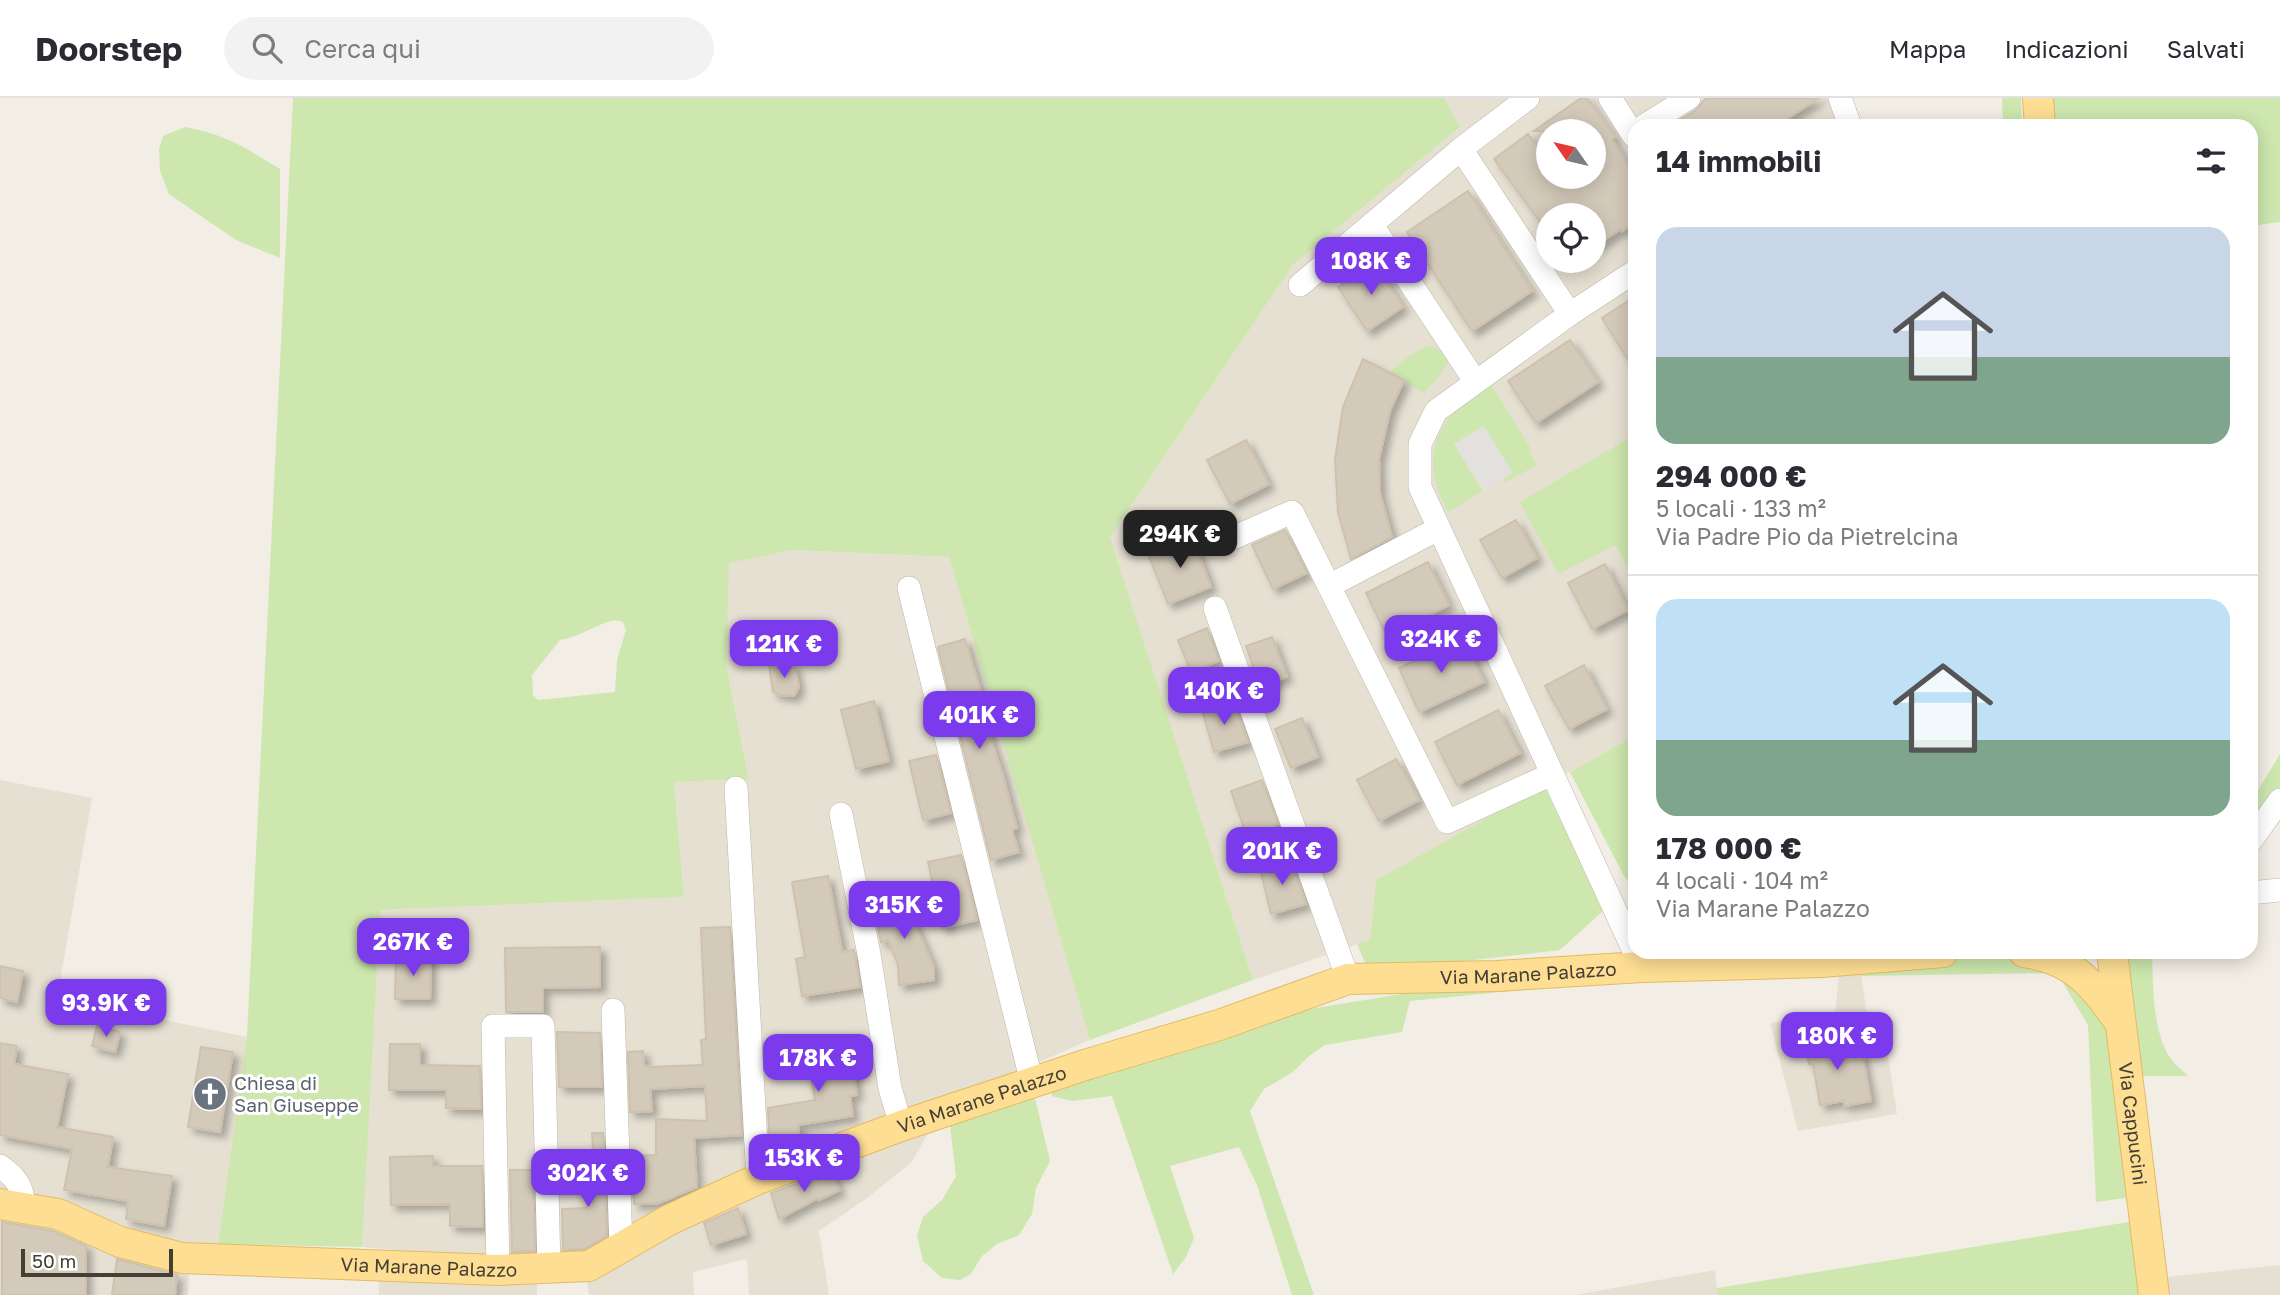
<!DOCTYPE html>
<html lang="it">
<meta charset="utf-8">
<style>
body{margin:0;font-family:"Golos Text",sans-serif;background:#f2f2f3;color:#2b2b33;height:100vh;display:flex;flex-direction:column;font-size:26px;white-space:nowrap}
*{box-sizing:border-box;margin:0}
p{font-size:23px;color:#7c7c81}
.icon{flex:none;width:38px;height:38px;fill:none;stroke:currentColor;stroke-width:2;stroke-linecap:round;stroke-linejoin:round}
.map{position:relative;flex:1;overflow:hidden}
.sheet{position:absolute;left:1628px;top:21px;width:630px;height:840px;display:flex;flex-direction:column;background:#fff;border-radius:21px;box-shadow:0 4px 18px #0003}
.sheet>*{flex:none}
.needle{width:46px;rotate:304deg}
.buttons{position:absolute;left:1536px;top:21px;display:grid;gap:14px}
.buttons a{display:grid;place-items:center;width:70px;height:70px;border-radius:50%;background:#fff;box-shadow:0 4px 18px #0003;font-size:35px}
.scale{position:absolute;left:21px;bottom:18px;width:152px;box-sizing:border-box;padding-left:7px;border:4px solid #453e35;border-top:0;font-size:19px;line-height:24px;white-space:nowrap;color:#453e35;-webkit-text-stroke:5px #fff;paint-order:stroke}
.price{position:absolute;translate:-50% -60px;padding:0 16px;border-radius:14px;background:#7c3aed;color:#fff;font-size:23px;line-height:46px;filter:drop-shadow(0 2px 4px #0008)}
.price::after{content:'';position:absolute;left:50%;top:42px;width:21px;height:16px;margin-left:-10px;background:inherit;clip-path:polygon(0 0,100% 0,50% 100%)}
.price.selected{background:#222;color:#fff}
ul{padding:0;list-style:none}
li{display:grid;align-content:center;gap:14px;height:371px;padding:0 28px}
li+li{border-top:2px solid #e1e1e2}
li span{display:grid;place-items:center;height:217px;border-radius:21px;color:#555}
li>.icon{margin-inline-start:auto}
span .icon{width:126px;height:126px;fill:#fffc;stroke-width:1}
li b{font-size:30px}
h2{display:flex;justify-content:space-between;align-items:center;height:84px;padding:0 28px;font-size:30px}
header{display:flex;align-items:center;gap:42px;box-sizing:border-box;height:98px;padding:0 35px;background:#fff;border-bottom:2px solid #e1e1e2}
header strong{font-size:33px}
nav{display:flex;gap:38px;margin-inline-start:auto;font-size:24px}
.search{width:490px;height:63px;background:#f2f2f3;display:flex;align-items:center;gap:18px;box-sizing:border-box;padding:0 24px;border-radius:38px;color:#7c7c81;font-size:26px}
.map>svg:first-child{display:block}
.residential{fill:#e6e0d3;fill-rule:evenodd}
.green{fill:#cde7ae;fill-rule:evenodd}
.parking{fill:#e3e1dd}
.building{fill:#d4caba;stroke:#cec1ae;stroke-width:2;filter:url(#shadow)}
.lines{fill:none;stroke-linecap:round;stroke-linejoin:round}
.minor-casing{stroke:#beb6a8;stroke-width:24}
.major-casing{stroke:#e2bb63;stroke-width:32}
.minor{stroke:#fff;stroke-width:23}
.major{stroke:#fdde93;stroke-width:30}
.labels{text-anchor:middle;stroke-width:6;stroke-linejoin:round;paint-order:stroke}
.street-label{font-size:19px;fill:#453e35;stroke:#fff}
.worship-label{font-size:19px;fill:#5b616d;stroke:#fff;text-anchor:start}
</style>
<header>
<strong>Doorstep</strong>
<div class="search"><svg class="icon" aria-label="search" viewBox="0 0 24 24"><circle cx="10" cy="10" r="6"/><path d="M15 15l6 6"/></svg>Cerca qui</div>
<nav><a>Mappa</a><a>Indicazioni</a><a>Salvati</a></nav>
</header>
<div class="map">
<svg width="2280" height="1197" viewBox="0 0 2280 1197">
<defs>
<filter id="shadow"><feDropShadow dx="5.5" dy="5.5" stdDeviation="3.5" flood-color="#0004"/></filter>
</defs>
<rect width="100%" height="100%" fill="#f2eee5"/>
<path class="residential" d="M 1444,0 L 1844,0 L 1859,28 L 1634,28 L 1634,337 L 1521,404 L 1616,447 L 1634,483 L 1634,638 L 1376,782 L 1370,842 L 1253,882 L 1110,439 L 1293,167 L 1460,29 ZM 1549,33 L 1594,33 L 1594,79 L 1549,79 ZM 1549,117 L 1594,117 L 1594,163 L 1549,163 Z
M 792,452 L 949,459 L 1090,942 L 589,1159 L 508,1162 L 362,1149 L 379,812 L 684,799 L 674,684 L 749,681 L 726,567 L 728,465 Z
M 0,682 L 92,700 L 57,900 L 247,939 L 218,1146 L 163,1143 L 0,1097 Z
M 1860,865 L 1866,912 L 1883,926 L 1897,1016 L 1798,1033 L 1770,925 L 1835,915 L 1840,868 Z
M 933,1026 L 912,1064 L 867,1100 L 819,1133 L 829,1197 L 749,1197 L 747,1161 L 693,1174 L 694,1197 L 589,1197 L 586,1177 L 643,1141 Z
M 0,1109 L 189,1173 L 188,1197 L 0,1197 Z
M 2280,1167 L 2280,1197 L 2167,1197 L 2165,1179 Z
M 1715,1172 L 1718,1197 L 1575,1197 Z
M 378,1174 L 537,1180 L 537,1197 L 379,1197 Z"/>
<path class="green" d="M 293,0 L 1444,0 L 1460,29 L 1293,167 L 1110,439 L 1253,882 L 1090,942 L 949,459 L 792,452 L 729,465 L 726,567 L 749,681 L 674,684 L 684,799 L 380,812 L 362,1149 L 218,1146 L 247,938 ZM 614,522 L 623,524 L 626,532 L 617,562 L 615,594 L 538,602 L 533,597 L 532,577 L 560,542 C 579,539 595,527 614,522 Z
M 2002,0 L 2021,0 L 2022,28 L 2003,28 Z
M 2044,0 L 2280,0 L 2280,124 L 2251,128 L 2250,28 L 2046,28 Z
M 185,29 C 225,36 246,50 280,71 L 280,160 L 236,142 L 169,96 L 160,73 L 159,51 L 163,38 Z
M 1430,248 L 1446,256 L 1448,264 L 1440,277 L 1424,295 L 1390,275 C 1401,262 1414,253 1430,248 Z
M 1489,283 L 1531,351 L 1529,353 L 1537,367 L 1504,385 L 1502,381 L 1512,375 L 1484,328 L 1454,346 L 1483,393 L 1448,414 C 1415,354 1440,320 1489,283 Z
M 1634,337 L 1634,483 L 1616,447 L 1558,476 L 1520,404 Z
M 1634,638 L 1634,792 L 1624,778 L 1570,674 Z
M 2280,656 L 2280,696 L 2251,737 L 2251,704 Z
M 1544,688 L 1604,812 L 1560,852 L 1369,874 L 1357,846 L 1370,842 L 1376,782 Z
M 2131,854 L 2152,854 C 2153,885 2152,937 2172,962 C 2176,968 2183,973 2188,978 L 2139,978 L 2128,861 Z
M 2008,857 L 2055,867 L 2111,925 L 2132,1099 L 2096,1104 L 2088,927 L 2057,875 L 1862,878 L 1860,865 Z
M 1555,880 L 1620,882 L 1410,903 L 1402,934 L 1325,947 L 1309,958 L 1293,974 L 1264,991 L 1250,1013 L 1314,1197 L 1292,1197 L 1257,1087 L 1239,1049 L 1170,1068 L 1194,1140 L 1186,1159 L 1173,1176 L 1112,998 L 1072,1003 L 1052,998 L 1049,984 L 1286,915 L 1408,895 Z
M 1033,992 L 1050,1063 L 1036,1090 L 1032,1116 L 1019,1137 L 997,1146 L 982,1158 L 971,1176 L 960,1182 L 942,1180 L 923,1163 L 917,1138 L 923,1119 L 942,1102 L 956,1078 L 949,1019 Z
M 2129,1124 L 2134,1129 L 2140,1197 L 1718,1197 L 1717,1190 Z"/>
<path class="parking" d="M 1484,328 L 1513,375 L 1483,393 L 1454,346 Z"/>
<path class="building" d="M 1581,0 L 1587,0 L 1615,39 L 1612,41 L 1634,75 L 1634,125 L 1622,133 L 1621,131 L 1594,149 L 1594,117 L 1549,117 L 1549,136 L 1494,61 L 1528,36 L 1549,65 L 1549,79 L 1594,79 L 1594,33 L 1534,33 Z
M 1706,0 L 1819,0 L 1776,28 L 1670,28 L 1696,12 Z
M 1468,93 L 1532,193 L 1472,233 L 1407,134 Z
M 1375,165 L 1403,209 L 1367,233 L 1338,189 Z
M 1634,199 L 1634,271 L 1602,220 Z
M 1570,242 L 1598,284 L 1536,325 L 1508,283 Z
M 1363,261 L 1404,282 L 1390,313 L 1379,361 L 1380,395 L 1392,439 L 1351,461 L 1338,414 L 1335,362 L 1343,309 Z
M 1246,342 L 1269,386 L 1230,406 L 1207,362 Z
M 1516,422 L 1537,460 L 1502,480 L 1480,442 Z
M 1285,432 L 1307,475 L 1273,491 L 1252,447 Z
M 1192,438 L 1211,489 L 1168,506 L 1148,456 Z
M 1428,464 L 1449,507 L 1387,538 L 1366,495 Z
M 1605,466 L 1628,512 L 1592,531 L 1568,485 Z
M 1207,530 L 1219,563 L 1191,574 L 1178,542 Z
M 1272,539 L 1287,579 L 1260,588 L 1246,548 Z
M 1463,540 L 1484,584 L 1419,614 L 1399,570 Z
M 965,541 L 984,604 L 979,606 L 1002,674 L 1017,730 L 1012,732 L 1019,754 L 991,762 L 938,549 Z
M 794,566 L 799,589 L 794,598 L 780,597 L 773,594 L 769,567 Z
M 1584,567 L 1607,611 L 1569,631 L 1545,588 Z
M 874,603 L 889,663 L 856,671 L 841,612 Z
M 1233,603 L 1248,644 L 1214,654 L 1202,612 Z
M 1498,612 L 1520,655 L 1457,687 L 1435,644 Z
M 1302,620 L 1318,659 L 1291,670 L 1275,631 Z
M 936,657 L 951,715 L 923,722 L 909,663 Z
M 1396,661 L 1419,702 L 1379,723 L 1357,682 Z
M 1262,682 L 1278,726 L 1247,738 L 1231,693 Z
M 961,757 L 977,822 L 942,830 L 928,764 Z
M 1291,762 L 1306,806 L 1271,816 L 1260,771 Z
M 828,778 L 842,854 L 854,852 L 860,889 L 802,898 L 796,861 L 805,859 L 792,784 Z
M 902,797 L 934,869 L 934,882 L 899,887 L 898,867 L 888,842 L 881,844 L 873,804 Z
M 730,829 L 742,1037 L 694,1040 L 697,1089 L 659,1105 L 634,1106 L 632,1058 L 656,1057 L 656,1021 L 707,1023 L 705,988 L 650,991 L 652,1013 L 630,1014 L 628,954 L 643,953 L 644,967 L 649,969 L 703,967 L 701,942 L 706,941 L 701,830 Z
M 600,849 L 600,889 L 543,890 L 543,914 L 506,914 L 505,850 Z
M 396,858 L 431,858 L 430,901 L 395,901 Z
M 0,868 L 23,873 L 17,904 L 0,900 Z
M 97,928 L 120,934 L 115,954 L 92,948 Z
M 1829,932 L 1834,959 L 1862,954 L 1871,1003 L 1844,1008 L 1844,1003 L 1820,1007 L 1813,966 L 1809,966 L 1804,937 Z
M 557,934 L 600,935 L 602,989 L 559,989 Z
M 849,943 L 857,997 L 850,998 L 853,1018 L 798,1027 L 800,1044 L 770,1049 L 768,1010 L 815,1002 L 807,950 Z
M 0,945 L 17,948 L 14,966 L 68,976 L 57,1029 L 113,1039 L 108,1069 L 172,1078 L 164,1128 L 126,1121 L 128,1103 L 64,1092 L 72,1051 L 0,1037 Z
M 390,946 L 420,946 L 420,967 L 480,968 L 481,1011 L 446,1010 L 446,992 L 389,992 Z
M 201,949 L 233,954 L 220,1034 L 188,1029 Z
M 592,1035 L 603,1035 L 607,1138 L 584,1151 L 563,1152 L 562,1111 L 586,1110 L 588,1096 L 596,1096 Z
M 433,1058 L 433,1068 L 482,1068 L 483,1129 L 450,1128 L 450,1106 L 391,1107 L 390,1059 Z
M 510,1072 L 533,1072 L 535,1153 L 512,1154 Z
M 831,1073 L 840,1092 L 819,1102 L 818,1100 L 779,1121 L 771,1095 Z
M 738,1110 L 746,1136 L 711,1147 L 704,1125 Z
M 2,1124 L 53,1133 L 86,1148 L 86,1197 L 2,1197 Z
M 117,1161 L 177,1177 L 175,1197 L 112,1197 Z"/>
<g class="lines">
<g class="minor-casing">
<path id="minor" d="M 1610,0 L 1634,38
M 1840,0 L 1850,28
M 1644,28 L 1689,0
M 1461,51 L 1570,216
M 1372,127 L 1475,283
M 1634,174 L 1570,216 L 1436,313 L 1420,346 L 1420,389 L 1634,853
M 1300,187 L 1461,51 L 1528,0
M 1235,439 L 1292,414 L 1447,724 L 1552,676
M 1329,488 L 1438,431
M 909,490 L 1032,985
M 1215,510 L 1348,881
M 736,690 L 758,1081
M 841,716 L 869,856 L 890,990 L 901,1028
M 2250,744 L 2280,702
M 2250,795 L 2280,792
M 613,912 L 621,1149
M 0,1068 C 16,1079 24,1090 23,1109
M 498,1172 L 493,928 L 543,928 L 549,1170"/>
</g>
<g class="major-casing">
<g id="major">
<path d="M 2038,0 L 2040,28"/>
<path d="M 2024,854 C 2074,862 2091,884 2119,923"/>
<path id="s1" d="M 2112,854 L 2154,1197"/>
<path id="s2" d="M 0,1106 L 58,1116 L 120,1144 L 182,1160 L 498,1172 L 589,1168 L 669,1122 L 758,1081 L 901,1028 L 1088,966 L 1219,927 L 1348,881 L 1497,878 L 1642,869 L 1821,864 L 1943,854"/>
</g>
</g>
<use href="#minor" class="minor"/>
<use href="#major" class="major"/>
</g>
<defs>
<g id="church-disc" transform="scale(1.75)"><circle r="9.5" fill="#6b7280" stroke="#fff"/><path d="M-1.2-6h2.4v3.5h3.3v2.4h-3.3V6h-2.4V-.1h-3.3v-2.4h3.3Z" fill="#fff"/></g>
</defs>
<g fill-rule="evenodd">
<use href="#church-disc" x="210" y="996"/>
</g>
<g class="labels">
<g class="street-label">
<text dy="7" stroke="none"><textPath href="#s2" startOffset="1592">Via Marane Palazzo</textPath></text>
<text dy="7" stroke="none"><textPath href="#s2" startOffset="1026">Via Marane Palazzo</textPath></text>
<text dy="7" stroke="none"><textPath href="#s1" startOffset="173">Via Cappucini</textPath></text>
<text dy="7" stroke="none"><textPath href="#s2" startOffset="438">Via Marane Palazzo</textPath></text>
</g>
<g class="worship-label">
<text x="234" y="992">Chiesa di<tspan x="234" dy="22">San Giuseppe</tspan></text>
</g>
</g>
</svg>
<div class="buttons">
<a><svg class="needle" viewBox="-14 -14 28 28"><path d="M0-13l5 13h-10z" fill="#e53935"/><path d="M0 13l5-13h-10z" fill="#7c7c81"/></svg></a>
<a><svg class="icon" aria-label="locate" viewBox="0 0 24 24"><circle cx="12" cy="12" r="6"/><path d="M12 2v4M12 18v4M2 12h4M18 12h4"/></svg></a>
</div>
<div class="scale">50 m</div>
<b class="price" style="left:1371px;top:199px">108K €</b>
<b class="price selected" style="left:1180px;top:472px">294K €</b>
<b class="price" style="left:1441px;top:577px">324K €</b>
<b class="price" style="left:784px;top:582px">121K €</b>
<b class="price" style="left:1224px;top:629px">140K €</b>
<b class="price" style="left:979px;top:653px">401K €</b>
<b class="price" style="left:1282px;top:789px">201K €</b>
<b class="price" style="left:904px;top:843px">315K €</b>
<b class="price" style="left:413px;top:880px">267K €</b>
<b class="price" style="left:106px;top:941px">93.9K €</b>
<b class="price" style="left:1837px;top:974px">180K €</b>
<b class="price" style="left:818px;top:996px">178K €</b>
<b class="price" style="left:804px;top:1096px">153K €</b>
<b class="price" style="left:588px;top:1111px">302K €</b>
<section class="sheet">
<h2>14 immobili<svg class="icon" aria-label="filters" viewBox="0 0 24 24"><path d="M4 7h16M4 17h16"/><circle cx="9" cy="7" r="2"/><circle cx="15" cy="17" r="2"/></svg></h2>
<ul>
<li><span style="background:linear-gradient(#c9d6e8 60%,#7fa58c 0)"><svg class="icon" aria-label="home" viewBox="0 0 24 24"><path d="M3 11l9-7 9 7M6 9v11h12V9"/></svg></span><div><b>294 000 €</b><p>5 locali · 133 m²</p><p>Via Padre Pio da Pietrelcina</p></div></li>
<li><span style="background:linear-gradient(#bfe0f5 65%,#7fa58c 0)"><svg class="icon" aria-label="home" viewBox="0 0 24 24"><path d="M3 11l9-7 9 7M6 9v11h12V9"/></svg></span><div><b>178 000 €</b><p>4 locali · 104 m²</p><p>Via Marane Palazzo</p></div></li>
</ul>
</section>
</div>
